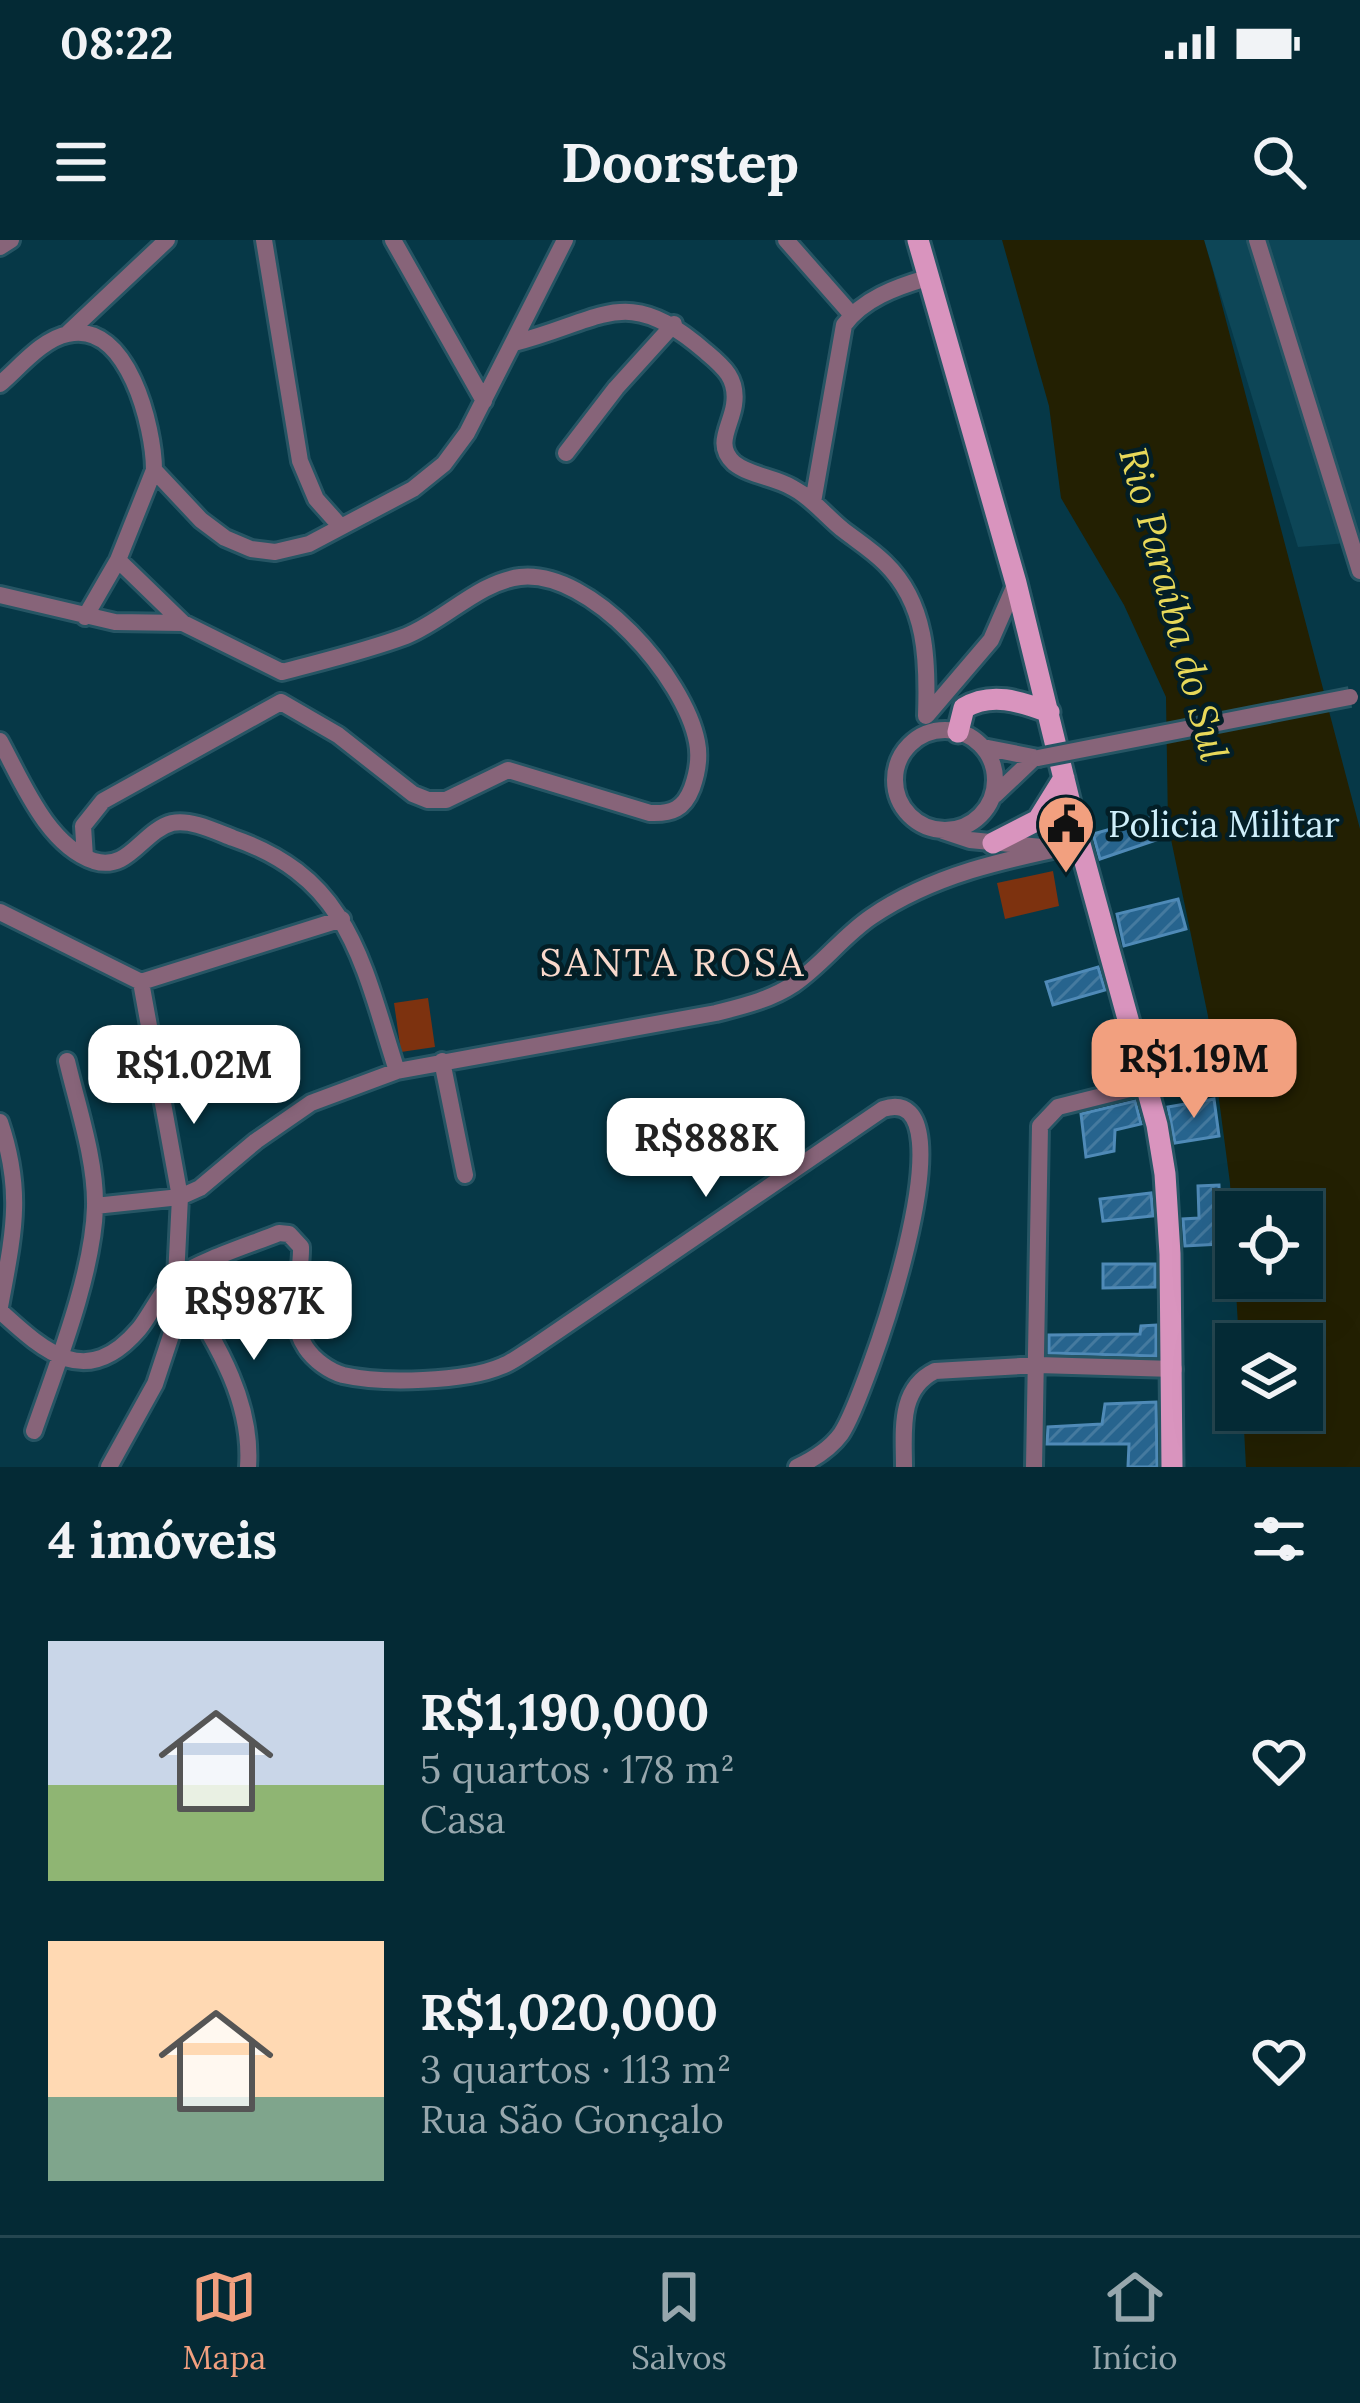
<!DOCTYPE html>
<html lang="pt">
<meta charset="utf-8">
<style>
body{margin:0;font-family:Lora,serif;background:#0d323d;color:#f1f3f6;height:100vh;display:flex;flex-direction:column;font-size:45px;white-space:nowrap}
*{box-sizing:border-box;margin:0}
p{font-size:39px;color:#97a7ad}
.icon{flex:none;width:66px;height:66px;fill:none;stroke:currentColor;stroke-width:2;stroke-linecap:round;stroke-linejoin:round}
.map{position:relative;height:1227px;overflow:hidden}
.details{display:flex;flex-direction:column;background:#042a35;flex:1}
.details>*{flex:none}
.controls{position:absolute;left:1215px;top:951px;display:grid;gap:24px}
.controls a{display:grid;place-items:center;width:108px;height:108px;border-radius:0px;background:#042a35;box-shadow:0 12px 48px #0002,0 0 0 3px #254650;font-size:60px}
.price{position:absolute;translate:-50% -102px;padding:0 27px;border-radius:24px;background:#fff;color:#222;font-size:39px;line-height:78px;filter:drop-shadow(0 3px 6px #0008)}
.price::after{content:'';position:absolute;left:50%;top:72px;width:36px;height:27px;margin-left:-18px;background:inherit;clip-path:polygon(0 0,100% 0,50% 100%)}
.price.current{background:#f2a07f;color:#111}
ul{padding:0;list-style:none}
li{display:flex;align-items:center;gap:36px;height:300px;padding:0 48px}
li span{display:grid;place-items:center;flex:none;width:336px;height:240px;border-radius:0px;color:#555}
li>.icon{margin-inline-start:auto}
span .icon{width:144px;height:144px;fill:#fffc;stroke-width:1}
li b{font-size:51px}
h2{display:flex;justify-content:space-between;align-items:center;height:144px;padding:0 48px;font-size:51px}
.status{display:flex;justify-content:space-between;align-items:center;height:84px;padding:0 60px;background:#042a35;direction:ltr}
.status svg{height:33px;fill:currentColor}
header{display:flex;justify-content:space-between;align-items:center;height:156px;padding:0 48px;background:#042a35;font-size:54px;font-weight:800}
.dock{display:flex;justify-content:space-around;align-items:center;height:168px;border-top:3px solid #254650;background:#042a35;font-size:33px;color:#97a7ad}
.dock a{display:grid;justify-items:center;gap:6px}
.dock .current{color:#f2a07f}
.map>svg:first-child{display:block}
.built{fill:#0d4657}
.pitch{fill:#7d320f}
.water{fill:#232002;fill-rule:evenodd}
.building{fill:url(#building-hatch);stroke:#4f8ab7;stroke-width:3}
.lines{fill:none;stroke-linecap:round;stroke-linejoin:round}
.minor-casing{stroke:#265564;stroke-width:22}
.major-casing{stroke:#265564;stroke-width:27}
.minor{stroke:#876479;stroke-width:16}
.major{stroke:#d994be;stroke-width:21}
.minor-bridge-casing{stroke:#265564;stroke-width:22;stroke-linecap:butt}
.minor-bridge{stroke:#876479;stroke-width:16}
.labels{text-anchor:middle;stroke-width:9;stroke-linejoin:round;paint-order:stroke}
.poi-label{font-size:36px;fill:#cfeffb;stroke:#031e26;text-anchor:start}
.water-label{font-size:39px;font-style:italic;fill:#e7d859;stroke:#031e26}
.neighbourhood-label{font-size:39px;letter-spacing:3px;fill:#f9d9cc;stroke:#031e26}
</style>
<div class="status"><b>08:22</b><svg viewBox="0 0 49 12"><path d="M0 12V9h3v3zM5 12V6h3v6zM10 12V3h3v9zM15 12V0h3v12zM26 1h20v11H26zM47 4h2v5h-2z"/></svg></div>
<header><svg class="icon" aria-label="menu" viewBox="0 0 24 24"><path d="M4 6h16M4 12h16M4 18h16"/></svg>Doorstep<svg class="icon" aria-label="search" viewBox="0 0 24 24"><circle cx="10" cy="10" r="6"/><path d="M15 15l6 6"/></svg></header>
<div class="map">
<svg width="1360" height="1227" viewBox="0 0 1360 1227">
<defs>
<pattern id="building-hatch" width="6" height="6" patternUnits="userSpaceOnUse" patternTransform="scale(3)"><rect width="6" height="6" fill="#27648e"/><path d="M-1 1l2-2M0 6l6-6M5 7l2-2" fill="none" stroke="#457a9f"/></pattern>
</defs>
<rect width="100%" height="100%" fill="#063847"/>
<path class="built" d="M 1204,0 L 1360,0 L 1360,302 L 1298,307 Z"/>
<path class="pitch" d="M 1053,631 L 1059,666 L 1005,679 L 997,643 Z
M 428,758 L 435,807 L 401,812 L 394,763 Z"/>
<path class="water" d="M 1002,0 L 1204,0 L 1213,31 L 1360,589 L 1360,1227 L 1246,1227 L 1243,1170 L 1302,1170 L 1302,1104 L 1239,1104 L 1230,943 L 1208,776 L 1168,585 L 1166,457 L 1124,365 L 1061,258 L 1049,166 ZM 1236,972 L 1302,972 L 1302,1038 L 1236,1038 Z"/>
<path class="building" d="M 1156,576 L 1162,598 L 1100,619 L 1093,594 Z
M 1178,659 L 1186,689 L 1124,706 L 1117,674 Z
M 1098,727 L 1105,750 L 1053,765 L 1046,742 Z
M 1214,859 L 1219,896 L 1175,903 L 1168,867 Z
M 1135,861 L 1141,884 L 1115,890 L 1114,911 L 1086,917 L 1081,874 Z
M 1219,945 L 1221,1004 L 1185,1006 L 1183,979 L 1199,978 L 1198,946 Z
M 1151,953 L 1153,976 L 1103,981 L 1100,959 Z
M 1103,1024 L 1155,1024 L 1155,1047 L 1103,1048 Z
M 1156,1085 L 1156,1116 L 1049,1113 L 1049,1095 L 1140,1094 L 1141,1086 Z
M 1156,1162 L 1157,1227 L 1128,1227 L 1129,1204 L 1047,1204 L 1048,1187 L 1102,1184 L 1105,1164 Z"/>
<g class="lines">
<g class="minor-casing">
<path id="minor" d="M 264,0 L 300,221 L 316,259 L 341,287
M 393,0 L 484,161
M 786,0 L 852,75
M 1257,0 L 1360,331
M 0,7 L 11,0
M 68,93 L 167,0
M 514,103 C 604,80 626,42 706,112 C 724,127 738,139 734,165 C 731,186 714,205 734,223 C 750,236 775,237 793,248 C 812,258 825,275 842,289 C 856,300 872,310 885,323 C 927,364 928,420 926,476
M 0,144 C 19,128 42,99 68,94 C 128,80 154,188 154,230 L 201,280 L 225,298 L 251,309 L 275,312 L 309,304 L 413,249 L 444,224 L 467,193 L 565,0
M 566,213 L 616,148 L 674,84
M 813,262 L 844,85 C 863,59 896,47 927,38
M 118,320 L 183,383 L 282,432 C 323,421 366,411 406,396 C 444,381 479,342 520,337 C 591,329 685,438 697,502 C 700,517 697,534 692,548 C 684,569 672,574 650,573 L 508,530 L 446,560 L 428,560 L 413,554 L 338,495 L 281,462
M 0,355 L 115,382 L 183,383
M 85,377 L 118,320 L 154,230
M 927,475 L 991,400 L 1016,343
M895 540a50 50 0 1 1 100 0a50 50 0 1 1-100 0Z
M 0,501 C 22,541 47,605 94,621 C 129,632 142,591 172,583 C 191,579 215,591 233,598 C 351,638 363,726 397,831
M 983,507 L 1038,518
M 995,555 L 1033,519
M 943,591 L 970,600 L 1042,607
M 85,617 L 83,586 L 103,561 L 281,462
M 0,672 L 141,742
M 141,742 L 180,957 L 176,1038
M 141,742 L 342,679
M 442,821 L 465,935
M 0,882 C 24,953 13,995 0,1067
M 95,966 L 180,957 L 200,948 L 256,901 L 311,863 L 397,831 L 716,773 C 743,766 770,760 794,744 C 822,725 843,696 871,677 C 934,634 1008,619 1080,604
M 176,1038 C 212,1097 253,1156 248,1227
M 0,1071 C 46,1113 87,1150 139,1089 C 151,1074 162,1049 177,1037 C 199,1021 252,1004 279,993 L 289,994 L 301,1007 C 302,1042 284,1075 306,1108 C 314,1120 329,1131 343,1135 C 382,1144 465,1142 502,1126 C 513,1122 524,1113 534,1107 L 883,869 C 978,838 865,1159 841,1194 C 830,1209 814,1219 797,1227
M 34,1191 C 56,1127 93,1035 95,967 C 96,920 78,868 67,821
M 109,1227 L 155,1144 L 185,1053
M 904,1227 C 904,1191 898,1149 935,1131 L 1038,1125 L 1174,1129
M 1034,1227 L 1040,886 L 1058,867 L 1146,845"/>
</g>
<g class="major-casing">
<path id="major" d="M 918,0 L 1016,343 L 1080,604 L 1157,885 L 1165,934 L 1170,1014 L 1172,1227
M 958,492 L 964,468 C 992,451 1021,462 1049,472
M 993,603 L 1038,580 L 1064,538"/>
</g>
<use href="#minor" class="minor"/>
<use href="#major" class="major"/>
<g class="minor-bridge-casing">
<path id="minor-bridge" d="M 1038,518 L 1350,457"/>
</g>
<use href="#minor-bridge" class="minor-bridge"/>
</g>
<defs>
<g id="civic-pin" transform="scale(3)"><path d="M0 17L-7.5 6A9.5 9.5 0 1 1 7.5 6Z" fill="#f2a07f" stroke="#031e26"/><path d="M-.6-6.5H3V-4.5H.6V-3L4-1V1h2V6H-6V1h2V-1L-.6-3ZM-1.2 2.5V6h2.4V2.5Z" fill="#111"/></g>
</defs>
<g fill-rule="evenodd">
<use href="#civic-pin" x="1066" y="584"/>
</g>
<g class="labels">
<g class="poi-label">
<text x="1108" y="597">Policia Militar</text>
</g>
<g class="water-label">
<text transform="translate(1174 364) rotate(75)" y="14">Rio Paraíba do Sul</text>
</g>
<g class="neighbourhood-label">
<text x="673" y="736">SANTA ROSA</text>
</g>
</g>
</svg>
<div class="controls">
<a><svg class="icon" aria-label="locate" viewBox="0 0 24 24"><circle cx="12" cy="12" r="6"/><path d="M12 2v4M12 18v4M2 12h4M18 12h4"/></svg></a>
<a><svg class="icon" aria-label="layers" viewBox="0 0 24 24"><path d="M12 4l9 5-9 5-9-5zM3 14l9 5 9-5"/></svg></a>
</div>
<b class="price current" style="left:1194px;top:881px">R$1.19M</b>
<b class="price" style="left:194px;top:887px">R$1.02M</b>
<b class="price" style="left:706px;top:960px">R$888K</b>
<b class="price" style="left:254px;top:1123px">R$987K</b>
</div>
<section class="details">
<h2>4 imóveis<svg class="icon" aria-label="filters" viewBox="0 0 24 24"><path d="M4 7h16M4 17h16"/><circle cx="9" cy="7" r="2"/><circle cx="15" cy="17" r="2"/></svg></h2>
<ul>
<li><span style="background:linear-gradient(#c9d6e8 60%,#8fb573 0)"><svg class="icon" aria-label="home" viewBox="0 0 24 24"><path d="M3 11l9-7 9 7M6 9v11h12V9"/></svg></span><div><b>R$1,190,000</b><p>5 quartos · 178 m²</p><p>Casa</p></div><svg class="icon" aria-label="heart" viewBox="0 0 24 24"><path d="M12 20l-8-8c-3-5 5-10 8-4 3-6 11-1 8 4z"/></svg></li>
<li><span style="background:linear-gradient(#ffd9b3 65%,#7fa58c 0)"><svg class="icon" aria-label="home" viewBox="0 0 24 24"><path d="M3 11l9-7 9 7M6 9v11h12V9"/></svg></span><div><b>R$1,020,000</b><p>3 quartos · 113 m²</p><p>Rua São Gonçalo</p></div><svg class="icon" aria-label="heart" viewBox="0 0 24 24"><path d="M12 20l-8-8c-3-5 5-10 8-4 3-6 11-1 8 4z"/></svg></li>
</ul>
</section>
<nav class="dock">
<a class="current"><svg class="icon" aria-label="map" viewBox="0 0 24 24"><path d="M3 6l6-2 6 2 6-2v14l-6 2-6-2-6 2zM9 4v14M15 6v14"/></svg>Mapa</a>
<a><svg class="icon" aria-label="saved" viewBox="0 0 24 24"><path d="M7 4h10v16l-5-4-5 4z"/></svg>Salvos</a>
<a><svg class="icon" aria-label="home" viewBox="0 0 24 24"><path d="M3 11l9-7 9 7M6 9v11h12V9"/></svg>Início</a>
</nav>
